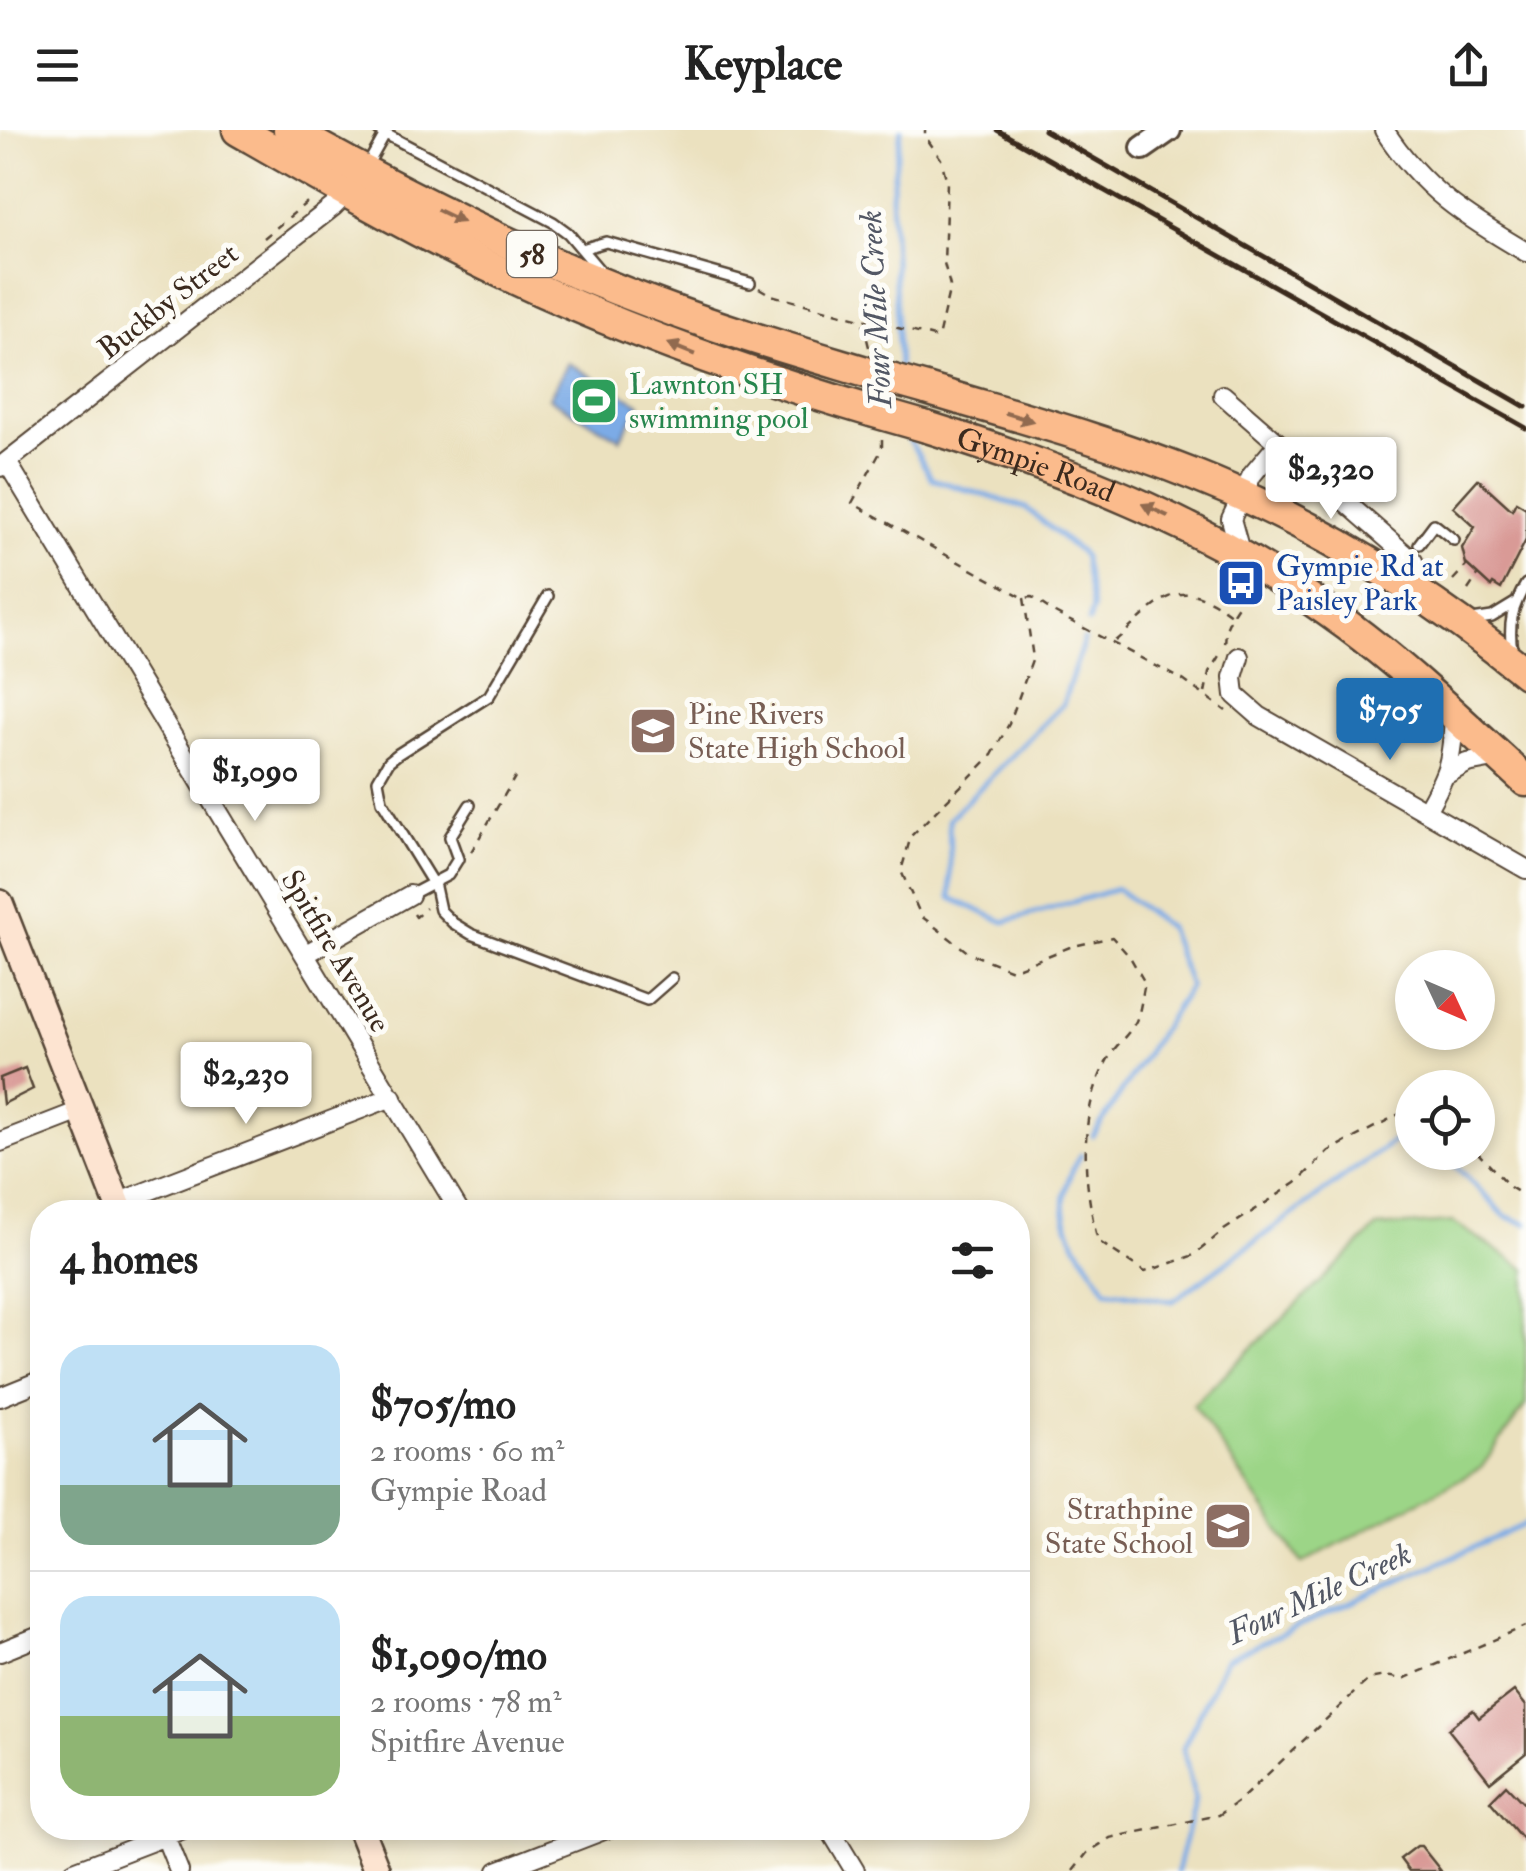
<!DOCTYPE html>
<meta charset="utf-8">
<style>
body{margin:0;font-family:"IM FELL Double Pica",serif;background:#f6f6f6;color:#222;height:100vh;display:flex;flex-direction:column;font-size:38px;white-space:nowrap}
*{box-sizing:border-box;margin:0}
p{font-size:32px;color:#767676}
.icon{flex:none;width:55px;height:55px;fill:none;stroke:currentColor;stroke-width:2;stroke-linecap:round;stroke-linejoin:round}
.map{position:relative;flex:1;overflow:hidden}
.sheet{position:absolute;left:30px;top:1070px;width:1000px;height:640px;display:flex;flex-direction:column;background:#fff;border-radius:40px;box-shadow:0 5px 15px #0003}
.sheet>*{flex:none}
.needle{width:65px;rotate:134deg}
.tools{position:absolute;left:1395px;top:820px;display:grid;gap:20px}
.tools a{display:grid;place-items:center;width:100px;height:100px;border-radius:50%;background:#fff;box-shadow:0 5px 15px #0003;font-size:50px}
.price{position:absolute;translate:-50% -85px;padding:0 22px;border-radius:10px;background:#fff;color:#222;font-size:32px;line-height:65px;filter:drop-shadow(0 2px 5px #0008)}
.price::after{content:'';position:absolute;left:50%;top:60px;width:30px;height:22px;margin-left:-15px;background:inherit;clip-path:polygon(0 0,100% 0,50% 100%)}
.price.on{background:#1f6fb2;color:#fff}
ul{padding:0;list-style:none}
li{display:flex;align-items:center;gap:30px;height:250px;padding:0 30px}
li+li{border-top:2px solid #e0e0e0}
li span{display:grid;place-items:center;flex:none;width:280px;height:200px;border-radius:30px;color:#555}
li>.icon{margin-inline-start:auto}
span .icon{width:120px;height:120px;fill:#fffc;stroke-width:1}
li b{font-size:42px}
h2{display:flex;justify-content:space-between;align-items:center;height:120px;padding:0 30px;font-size:42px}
header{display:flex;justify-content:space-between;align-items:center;height:130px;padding:0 30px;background:#fff;font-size:45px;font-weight:700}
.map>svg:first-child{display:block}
.green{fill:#9cd587;stroke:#6c8052;stroke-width:2.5}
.water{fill:#7cabe6;stroke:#5c6a82;stroke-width:2.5}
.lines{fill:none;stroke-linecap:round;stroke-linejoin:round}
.stream{stroke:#7cabe6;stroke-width:5}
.building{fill:#d99a96}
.service-casing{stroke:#554536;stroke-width:14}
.minor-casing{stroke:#554536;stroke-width:22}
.tertiary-casing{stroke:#554536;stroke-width:28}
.secondary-casing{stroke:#554536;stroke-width:30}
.trunk-casing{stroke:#554536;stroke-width:35}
.path{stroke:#554536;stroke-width:2.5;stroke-dasharray:8 8;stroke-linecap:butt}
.service{stroke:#fff;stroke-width:9}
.minor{stroke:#fff;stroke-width:18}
.tertiary{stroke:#fff;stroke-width:22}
.secondary{stroke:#fde4d1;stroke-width:25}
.trunk{stroke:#fbbb8c;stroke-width:30}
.rail{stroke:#3b2a1e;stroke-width:5}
.trunk-bridge-casing{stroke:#554536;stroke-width:35;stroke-linecap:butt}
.trunk-bridge{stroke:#fbbb8c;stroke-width:30}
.oneway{fill:#916b50}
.labels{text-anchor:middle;stroke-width:10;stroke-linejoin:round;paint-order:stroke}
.shield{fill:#fdfcf7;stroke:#75695f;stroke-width:2.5}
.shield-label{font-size:28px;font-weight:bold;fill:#3b2a1e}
.street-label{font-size:30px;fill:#3b2a1e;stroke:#fdfcf7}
.leisure-label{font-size:30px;fill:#27864d;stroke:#fdfcf7;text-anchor:start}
.transit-label{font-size:30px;fill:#164399;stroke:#fdfcf7;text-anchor:start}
.education-label{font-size:30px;fill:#785e54;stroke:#fdfcf7;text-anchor:start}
.water-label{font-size:32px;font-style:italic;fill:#525764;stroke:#fdfcf7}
</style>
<header><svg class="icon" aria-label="menu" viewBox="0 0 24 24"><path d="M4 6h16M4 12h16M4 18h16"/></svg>Keyplace<svg class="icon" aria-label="share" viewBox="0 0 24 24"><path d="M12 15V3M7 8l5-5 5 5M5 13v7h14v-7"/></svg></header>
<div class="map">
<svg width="1526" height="1741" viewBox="0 0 1526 1741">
<rect width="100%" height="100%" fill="#fdfcf7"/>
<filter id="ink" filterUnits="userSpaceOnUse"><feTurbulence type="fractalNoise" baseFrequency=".01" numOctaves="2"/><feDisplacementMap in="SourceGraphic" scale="20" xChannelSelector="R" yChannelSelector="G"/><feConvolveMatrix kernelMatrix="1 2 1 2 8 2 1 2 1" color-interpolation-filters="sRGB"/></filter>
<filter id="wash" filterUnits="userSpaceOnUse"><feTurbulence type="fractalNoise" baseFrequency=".0048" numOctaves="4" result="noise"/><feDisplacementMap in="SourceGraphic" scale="40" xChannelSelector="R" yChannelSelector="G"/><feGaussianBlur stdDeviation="2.25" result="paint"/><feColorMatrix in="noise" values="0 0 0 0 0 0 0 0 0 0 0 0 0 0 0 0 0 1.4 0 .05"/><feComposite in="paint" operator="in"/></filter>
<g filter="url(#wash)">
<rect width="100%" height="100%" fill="#ebe1bf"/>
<path class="green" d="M 1453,1092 L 1526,1139 L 1526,1274 L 1481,1338 L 1302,1433 L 1193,1275 L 1377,1097 Z"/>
<path class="water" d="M 568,233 L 640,274 L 620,309 L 549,268 Z"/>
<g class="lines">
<path class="stream" d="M 899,241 L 891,64 L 901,0
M 904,301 L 932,349 L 1026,378 L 1083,425 L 1093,479 L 1089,492
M 1084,510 L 1063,574 L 949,689 L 951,768 L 1004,792 L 1117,759 L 1168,797 L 1190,856 L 1093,1006
M 1425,1022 L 1456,1036 L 1505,1086 L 1526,1094
M 1081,1025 C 1044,1082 1075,1112 1107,1160 L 1173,1171 L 1395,1010 L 1412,1017
M 1177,1741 L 1195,1670 L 1183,1618 L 1226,1529 L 1526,1394"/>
</g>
<g id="blocks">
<path class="building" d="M 1478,349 L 1512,380 L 1516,372 L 1526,378 L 1526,410 L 1501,459 L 1493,454 L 1491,457 L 1466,434 L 1462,418 L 1475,397 L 1453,377 Z
M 25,938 L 33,959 L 3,974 L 0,948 Z
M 1514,1561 L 1526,1576 L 1526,1623 L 1490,1652 L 1448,1599 L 1473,1580 L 1479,1588 Z
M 1506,1655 L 1526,1676 L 1526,1713 L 1490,1671 Z
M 1417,1716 L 1421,1716 L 1441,1741 L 1409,1741 L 1400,1729 Z"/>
</g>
</g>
<g filter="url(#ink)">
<use href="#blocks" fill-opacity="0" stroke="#554536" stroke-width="2.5"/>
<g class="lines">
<g class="service-casing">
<path id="service" d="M 378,0 L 553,92 L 568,103 L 601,142
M 367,36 L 385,4
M 582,119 L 606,112 L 750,153
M 1419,414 L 1434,394 L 1454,410
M 548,466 L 489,566 L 398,624 L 389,631 L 378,650 L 382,671 L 435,757 L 440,780 L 453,793 L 471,804 L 647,870 L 672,848
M 1472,490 L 1492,487 L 1515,473
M 1512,521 C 1508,494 1512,477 1526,454
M 410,765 L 448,745 L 458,729 L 450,707 L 470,675"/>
</g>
<g class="minor-casing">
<path id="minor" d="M 1384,0 C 1423,60 1466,87 1526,122
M 1223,265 L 1413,431 L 1420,447 L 1419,465
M 7,332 L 460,1082
M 0,337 L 334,76 L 352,58
M 1241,425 L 1231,389 L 1252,345 L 1278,314
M 1239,527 L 1233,547 L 1235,565 L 1259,586 L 1526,739
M 1447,644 L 1467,633 L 1500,627
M 1426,681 C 1449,641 1452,631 1454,585
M 306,824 L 410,765
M 0,1012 L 80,981
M 117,1073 L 392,967
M 0,1267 L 42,1250
M 0,1522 L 42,1505
M 829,1698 L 855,1741
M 165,1706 L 179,1741
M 74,1741 L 186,1698
M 498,1741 L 609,1698"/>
</g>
<g class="tertiary-casing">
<path id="tertiary" d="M 1143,18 L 1169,0"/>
</g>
<g class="secondary-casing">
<path id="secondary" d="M 0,773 L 121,1082
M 360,1698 L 377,1741"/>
</g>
<g class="trunk-casing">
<g id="trunk">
<path d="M 238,0 C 320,47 401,94 486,135 C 610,195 739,242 871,281"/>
<path d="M 289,0 C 406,66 526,126 652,173 C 723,200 796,221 869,243"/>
<path d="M 926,259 C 1016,286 1107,310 1194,345 C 1313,392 1427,463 1526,543"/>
<path id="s1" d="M 927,297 C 1082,345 1216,398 1347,495 C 1411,542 1467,598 1526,651"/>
</g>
</g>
<path class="path" d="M 264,108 L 312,68
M 759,158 L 771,165 L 861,189
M 869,217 L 862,189 L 938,208 L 950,156 L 944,133 L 947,52 L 941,29 L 925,6 L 925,0
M 882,309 L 882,319 L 852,373 L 1024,468 L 1032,467 L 1055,483 L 1183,550 L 1226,581
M 1453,450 L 1467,435
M 1468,460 L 1478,445
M 1024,468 L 1033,528 L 1009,594 L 992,625 L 911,706 L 901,741 L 921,786 L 969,823 L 1012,840 L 1070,817 L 1112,807 L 1130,827 L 1145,853 C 1142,865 1141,880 1136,891 C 1129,905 1115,915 1108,929 C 1077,984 1083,1053 1098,1111 L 1145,1142 L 1194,1125 L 1224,1100 L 1296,1053 L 1329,1021 L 1405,981 L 1412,982
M 1233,483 L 1250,457
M 1115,511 C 1160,473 1175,441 1232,485 L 1226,499 L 1225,515
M 1205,563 L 1209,542 L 1222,521
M 471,722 L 515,647
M 414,784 L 416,787 L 426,778
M 1477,1022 L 1510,1057 L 1526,1067
M 1073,1741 L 1087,1723 L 1110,1708 L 1219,1685 L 1239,1671 L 1369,1549 L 1385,1546 L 1403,1549 L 1526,1496"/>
<use href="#service" class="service"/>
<use href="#minor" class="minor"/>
<use href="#tertiary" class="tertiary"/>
<use href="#secondary" class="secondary"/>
<use href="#trunk" class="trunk"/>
<path class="rail" d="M 997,0 L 1526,298
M 1044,0 L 1526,277"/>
<g class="trunk-bridge-casing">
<path id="trunk-bridge" d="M 869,243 L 926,259
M 871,281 L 927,297"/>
</g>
<use href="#trunk-bridge" class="trunk-bridge"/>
</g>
<defs><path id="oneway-solid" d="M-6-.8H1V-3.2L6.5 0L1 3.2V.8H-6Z" transform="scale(2.5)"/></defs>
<g class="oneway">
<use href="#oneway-solid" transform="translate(450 86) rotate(26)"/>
<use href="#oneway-solid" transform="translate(681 219) rotate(-158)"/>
<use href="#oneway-solid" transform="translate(1019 287) rotate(17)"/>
<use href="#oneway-solid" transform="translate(1155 380) rotate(-155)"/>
</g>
</g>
<defs>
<g id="stadium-square" transform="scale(2.5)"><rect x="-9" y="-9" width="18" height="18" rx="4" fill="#2e9e5b" stroke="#fdfcf7"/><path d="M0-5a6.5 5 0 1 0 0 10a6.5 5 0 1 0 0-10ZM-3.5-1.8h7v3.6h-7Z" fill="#fff"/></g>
<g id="bus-square" transform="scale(2.5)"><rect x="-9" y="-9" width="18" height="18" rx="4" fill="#1a4fb4" stroke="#fdfcf7"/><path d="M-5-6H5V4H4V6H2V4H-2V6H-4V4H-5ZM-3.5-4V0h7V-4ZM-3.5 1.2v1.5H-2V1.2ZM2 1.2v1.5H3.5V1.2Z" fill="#fff"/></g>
<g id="school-square" transform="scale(2.5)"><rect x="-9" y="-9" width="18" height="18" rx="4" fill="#8d6e63" stroke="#fdfcf7"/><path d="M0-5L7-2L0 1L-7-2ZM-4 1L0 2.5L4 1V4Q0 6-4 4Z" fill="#fff"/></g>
</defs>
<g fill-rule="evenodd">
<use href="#stadium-square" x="594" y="271"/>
<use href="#bus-square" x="1241" y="453"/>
<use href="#school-square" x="653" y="601"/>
<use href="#school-square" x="1228" y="1396"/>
</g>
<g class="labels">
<rect class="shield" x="507" y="101" width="50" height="46" rx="8"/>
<g class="shield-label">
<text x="532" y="134">58</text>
</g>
<g class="street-label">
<text transform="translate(168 171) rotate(-38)" y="10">Buckby Street</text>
<text dy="10" stroke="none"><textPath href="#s1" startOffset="115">Gympie Road</textPath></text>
<text transform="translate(336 821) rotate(59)" y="10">Spitfire Avenue</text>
</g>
<g class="leisure-label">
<text x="629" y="264">Lawnton SH<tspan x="629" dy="34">swimming pool</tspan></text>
</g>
<g class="transit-label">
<text x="1276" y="446">Gympie Rd at<tspan x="1276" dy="34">Paisley Park</tspan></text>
</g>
<g class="education-label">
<text x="688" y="594">Pine Rivers<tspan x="688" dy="34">State High School</tspan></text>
<text x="1193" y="1389" text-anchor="end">Strathpine<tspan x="1193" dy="34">State School</tspan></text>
</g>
<g class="water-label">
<text transform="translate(875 179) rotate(-93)" y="11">Four Mile Creek</text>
<text transform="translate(1319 1463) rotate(-25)" y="11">Four Mile Creek</text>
</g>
</g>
</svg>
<div class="tools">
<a><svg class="needle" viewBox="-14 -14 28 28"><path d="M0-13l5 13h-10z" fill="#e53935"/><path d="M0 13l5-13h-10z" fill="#767676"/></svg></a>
<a><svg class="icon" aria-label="locate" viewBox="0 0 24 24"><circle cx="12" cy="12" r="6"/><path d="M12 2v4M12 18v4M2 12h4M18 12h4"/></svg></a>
</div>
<b class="price" style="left:1331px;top:392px">$2,320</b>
<b class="price on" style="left:1390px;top:633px">$705</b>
<b class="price" style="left:255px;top:694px">$1,090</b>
<b class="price" style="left:246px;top:997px">$2,230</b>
<section class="sheet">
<h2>4 homes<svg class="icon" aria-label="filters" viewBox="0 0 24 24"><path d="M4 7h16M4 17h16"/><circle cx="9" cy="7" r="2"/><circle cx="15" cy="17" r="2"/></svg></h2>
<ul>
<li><span style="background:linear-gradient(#bfe0f5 70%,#7fa58c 0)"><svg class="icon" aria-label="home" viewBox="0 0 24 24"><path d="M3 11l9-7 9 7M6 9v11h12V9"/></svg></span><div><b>$705/mo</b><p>2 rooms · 60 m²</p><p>Gympie Road</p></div></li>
<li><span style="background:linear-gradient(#bfe0f5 60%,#8fb573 0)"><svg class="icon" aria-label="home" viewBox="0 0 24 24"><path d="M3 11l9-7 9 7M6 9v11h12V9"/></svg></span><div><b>$1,090/mo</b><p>2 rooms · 78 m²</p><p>Spitfire Avenue</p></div></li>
</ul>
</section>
</div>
